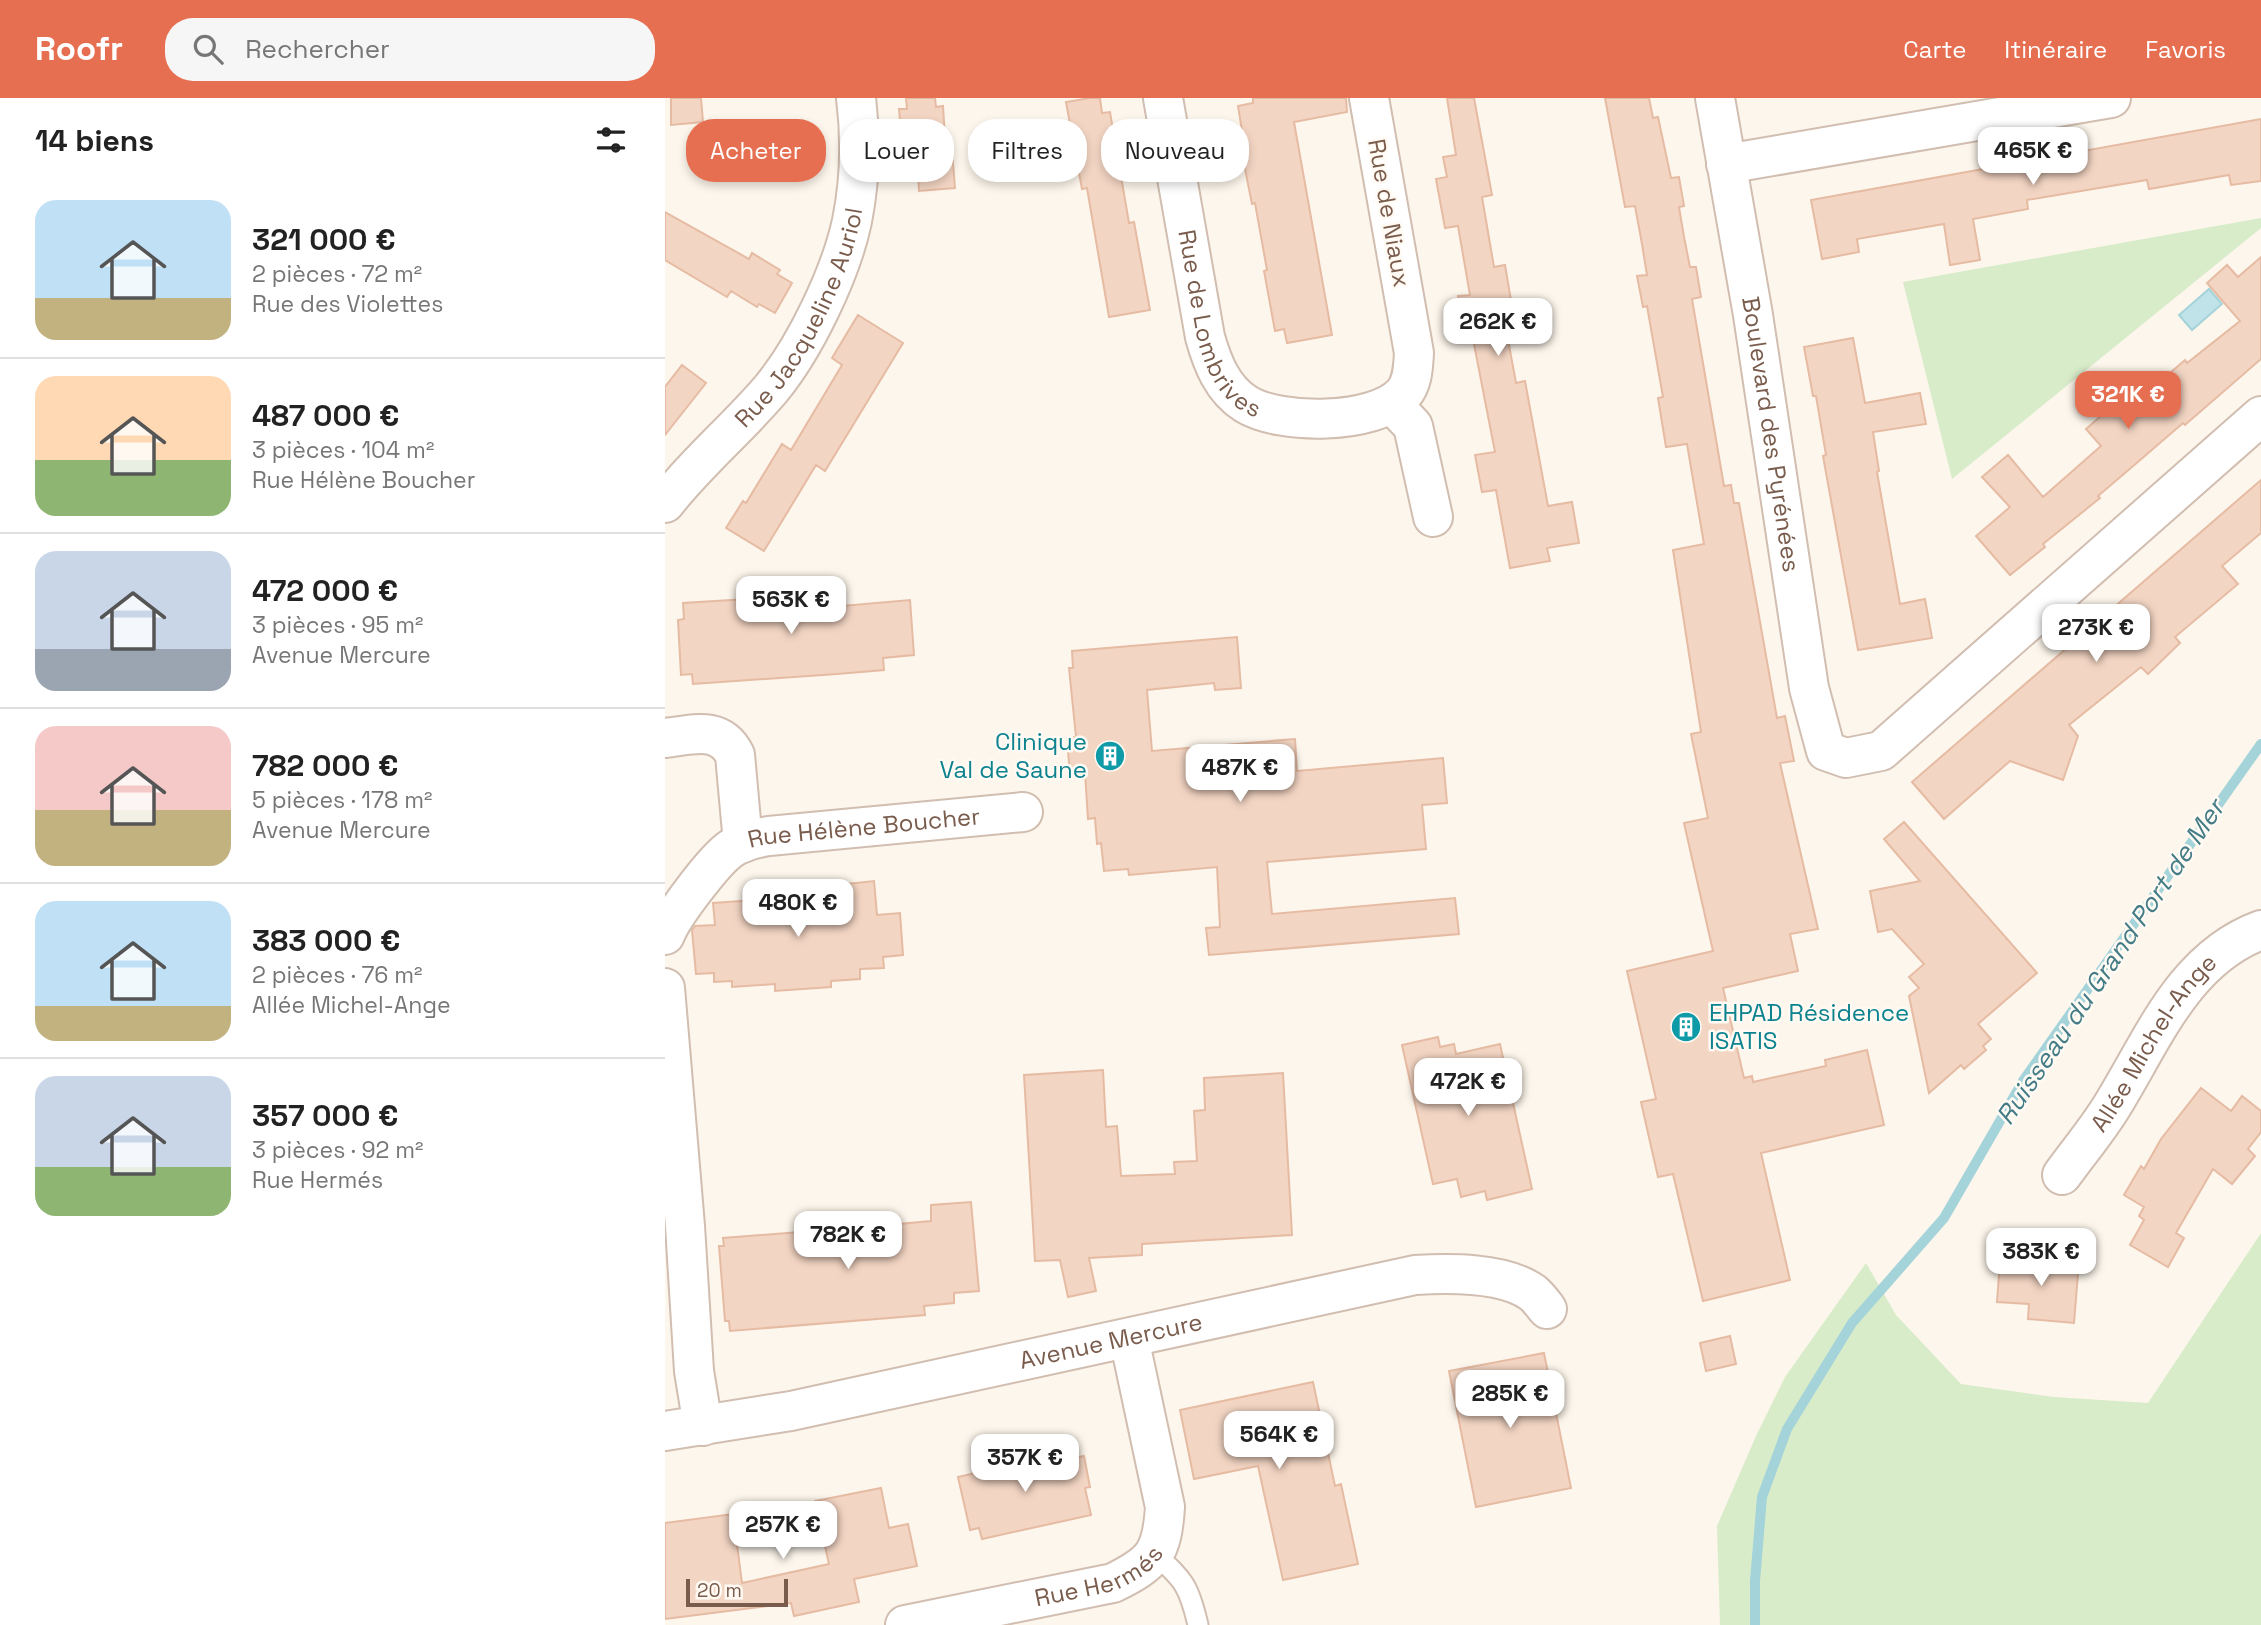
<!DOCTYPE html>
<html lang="fr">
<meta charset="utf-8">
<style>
body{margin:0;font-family:"Space Grotesk",sans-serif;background:#f6f6f6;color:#222;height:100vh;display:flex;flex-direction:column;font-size:26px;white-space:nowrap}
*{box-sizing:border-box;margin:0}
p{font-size:23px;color:#767676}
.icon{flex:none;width:38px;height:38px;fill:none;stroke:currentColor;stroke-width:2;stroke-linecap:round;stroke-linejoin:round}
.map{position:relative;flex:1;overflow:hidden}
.drawer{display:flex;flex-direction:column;background:#fff;width:665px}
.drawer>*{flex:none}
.guide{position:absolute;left:21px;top:21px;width:665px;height:63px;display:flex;gap:14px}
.scale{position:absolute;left:21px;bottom:18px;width:102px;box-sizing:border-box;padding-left:7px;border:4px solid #7a5c4d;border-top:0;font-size:19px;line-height:24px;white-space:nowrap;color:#7a5c4d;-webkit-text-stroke:5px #fffaf3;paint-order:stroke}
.price{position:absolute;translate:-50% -60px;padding:0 16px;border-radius:14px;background:#fff;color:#222;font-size:23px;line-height:46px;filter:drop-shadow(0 2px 4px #0008)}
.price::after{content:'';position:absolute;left:50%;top:42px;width:21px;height:16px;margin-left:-10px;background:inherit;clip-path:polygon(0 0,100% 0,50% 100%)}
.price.on{background:#e76f51;color:#fff}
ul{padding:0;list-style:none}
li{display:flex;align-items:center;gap:21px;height:175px;padding:0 35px}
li+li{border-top:2px solid #e0e0e0}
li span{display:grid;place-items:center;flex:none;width:196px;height:140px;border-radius:21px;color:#555}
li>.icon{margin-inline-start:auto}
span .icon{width:84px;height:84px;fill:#fffc;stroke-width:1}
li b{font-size:30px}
h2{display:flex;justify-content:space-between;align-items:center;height:84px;padding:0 35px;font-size:30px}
.pill{padding:0 24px;border-radius:28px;background:#fff;box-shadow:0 4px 10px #0003;font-size:24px;line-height:63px}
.pill.on{background:#e76f51;color:#fff}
header{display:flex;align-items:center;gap:42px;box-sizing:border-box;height:98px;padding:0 35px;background:#e76f51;color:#fff}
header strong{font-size:33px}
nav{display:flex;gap:38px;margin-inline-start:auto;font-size:24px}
.search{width:490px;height:63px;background:#f6f6f6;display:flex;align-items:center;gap:18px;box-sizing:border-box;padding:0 24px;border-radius:28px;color:#767676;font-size:26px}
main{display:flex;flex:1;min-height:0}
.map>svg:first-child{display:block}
.green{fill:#d8ecc9}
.water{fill:#bfe3e8;stroke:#a5d3da;stroke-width:2}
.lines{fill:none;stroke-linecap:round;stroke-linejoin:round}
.stream{stroke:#a5d3da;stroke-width:10}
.building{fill:#f3d5c3;stroke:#e6bba3;stroke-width:2}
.service-casing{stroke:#d1beb0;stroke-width:23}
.minor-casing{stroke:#d1beb0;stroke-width:42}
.service{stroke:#fff;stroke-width:19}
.minor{stroke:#fff;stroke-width:38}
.labels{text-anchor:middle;stroke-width:5;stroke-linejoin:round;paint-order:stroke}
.street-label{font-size:24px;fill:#7a5c4d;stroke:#fffaf3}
.culture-label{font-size:24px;fill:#0d838f;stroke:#fffaf3;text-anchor:end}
.water-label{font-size:26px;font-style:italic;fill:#437c86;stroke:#fffaf3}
</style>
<header>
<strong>Roofr</strong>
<div class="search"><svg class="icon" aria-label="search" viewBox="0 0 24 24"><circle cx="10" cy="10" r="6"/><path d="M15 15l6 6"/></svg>Rechercher</div>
<nav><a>Carte</a><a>Itinéraire</a><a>Favoris</a></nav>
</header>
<main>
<section class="drawer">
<h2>14 biens<svg class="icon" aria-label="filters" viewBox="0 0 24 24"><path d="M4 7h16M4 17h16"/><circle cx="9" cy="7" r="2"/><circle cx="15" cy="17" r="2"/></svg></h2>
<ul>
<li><span style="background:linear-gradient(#bfe0f5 70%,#c2b280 0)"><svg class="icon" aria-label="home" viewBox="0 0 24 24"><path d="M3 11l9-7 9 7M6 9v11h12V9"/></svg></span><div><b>321 000 €</b><p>2 pièces · 72 m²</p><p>Rue des Violettes</p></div></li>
<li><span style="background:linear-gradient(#ffd9b3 60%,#8fb573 0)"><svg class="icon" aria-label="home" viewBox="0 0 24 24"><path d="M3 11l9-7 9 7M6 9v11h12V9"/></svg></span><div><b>487 000 €</b><p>3 pièces · 104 m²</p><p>Rue Hélène Boucher</p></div></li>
<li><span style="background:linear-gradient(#c9d6e8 70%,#9aa5b1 0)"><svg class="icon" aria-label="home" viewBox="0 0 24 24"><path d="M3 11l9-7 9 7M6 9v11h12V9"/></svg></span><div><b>472 000 €</b><p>3 pièces · 95 m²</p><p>Avenue Mercure</p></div></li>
<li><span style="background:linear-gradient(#f6c9c9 60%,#c2b280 0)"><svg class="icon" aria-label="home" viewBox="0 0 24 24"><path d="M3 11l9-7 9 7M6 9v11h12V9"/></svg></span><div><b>782 000 €</b><p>5 pièces · 178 m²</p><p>Avenue Mercure</p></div></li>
<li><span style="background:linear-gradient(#bfe0f5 75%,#c2b280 0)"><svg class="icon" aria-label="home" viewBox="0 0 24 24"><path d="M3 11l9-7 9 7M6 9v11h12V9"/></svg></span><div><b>383 000 €</b><p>2 pièces · 76 m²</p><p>Allée Michel-Ange</p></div></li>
<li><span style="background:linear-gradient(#c9d6e8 65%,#8fb573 0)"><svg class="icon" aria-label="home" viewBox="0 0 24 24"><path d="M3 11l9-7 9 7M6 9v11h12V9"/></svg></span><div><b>357 000 €</b><p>3 pièces · 92 m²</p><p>Rue Hermés</p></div></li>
</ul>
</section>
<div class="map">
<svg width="1596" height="1527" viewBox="0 0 1596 1527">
<rect width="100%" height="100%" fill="#fdf6ec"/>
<path class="green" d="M 1596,120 L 1596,130 L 1287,381 L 1238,184 Z
M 1596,1135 L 1596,1527 L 1055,1527 L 1052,1428 L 1091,1338 L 1120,1279 L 1201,1165 L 1231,1217 L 1296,1286 L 1389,1299 L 1483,1305 Z"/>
<path class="water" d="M 1544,191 L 1557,206 L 1527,232 L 1514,217 Z"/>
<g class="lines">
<path class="stream" d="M 1090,1527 L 1090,1483 L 1097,1399 L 1122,1331 L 1187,1225 L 1279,1120 L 1358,983 L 1596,646"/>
</g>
<path class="building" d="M 6,0 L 36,0 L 38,24 L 6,27 Z
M 241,0 L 270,0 L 271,9 L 278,8 L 280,40 L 286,40 L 290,90 L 254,93 L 253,75 L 244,75 L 242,44 L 237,44 L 234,11 L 242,11 Z
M 425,0 L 435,0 L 437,15 L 445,14 L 464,125 L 469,124 L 485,212 L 444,219 L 422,90 L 417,91 L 401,4 Z
M 588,0 L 681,0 L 682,14 L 629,24 L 667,237 L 622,245 L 619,231 L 610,233 L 599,173 L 602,172 L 590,105 L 587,106 L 575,46 L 579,45 L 573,8 L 588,5 Z
M 782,0 L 809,0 L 827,97 L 817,99 L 829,169 L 840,167 L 847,208 L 837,209 L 851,285 L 860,283 L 883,408 L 907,404 L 914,445 L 882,450 L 885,463 L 845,470 L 831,392 L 817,394 L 810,357 L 830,354 L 808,241 L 800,242 L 793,198 L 805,197 L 793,128 L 780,130 L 771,81 L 782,79 L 778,59 L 791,57 Z
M 940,0 L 984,0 L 988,20 L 993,19 L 1006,80 L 1014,79 L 1019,108 L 1014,109 L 1019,139 L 1025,169 L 1031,169 L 1036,199 L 1027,201 L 1059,388 L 1066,387 L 1069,405 L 1074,405 L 1112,620 L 1120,618 L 1129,663 L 1115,665 L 1153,831 L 1125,836 L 1133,873 L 1058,890 L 1079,980 L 1087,978 L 1088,984 L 1161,968 L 1160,962 L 1202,952 L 1219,1027 L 1096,1055 L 1125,1182 L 1038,1203 L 1008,1076 L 993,1079 L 976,1004 L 991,1001 L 962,873 L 1048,853 L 1019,725 L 1043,720 L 1026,636 L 1036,634 L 1008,452 L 1039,446 L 1022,346 L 1001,349 L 993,300 L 998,299 L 982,208 L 978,209 L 972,178 L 982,177 L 977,146 L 970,108 L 960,109 Z
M 1596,21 L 1596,83 L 1566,87 L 1564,77 L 1484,91 L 1482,82 L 1362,102 L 1363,111 L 1308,121 L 1315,162 L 1285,167 L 1279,126 L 1192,141 L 1194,154 L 1157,161 L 1146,102 Z
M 0,114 L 84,161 L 87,155 L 115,172 L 112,176 L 127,185 L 110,215 L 94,206 L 92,209 L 66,193 L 62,199 L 0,162 Z
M 1596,159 L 1596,261 L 1520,327 L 1518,325 L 1474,363 L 1433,398 L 1435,400 L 1378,446 L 1380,449 L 1345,477 L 1311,438 L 1345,409 L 1317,379 L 1343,357 L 1378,399 L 1436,348 L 1421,331 L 1455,301 L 1463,311 L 1520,262 L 1522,265 L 1575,223 L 1542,185 L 1562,167 L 1573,179 Z
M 193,217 L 238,245 L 160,373 L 151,367 L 99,453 L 61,430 L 78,403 L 81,405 L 117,346 L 126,352 L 177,267 L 167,260 Z
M 1188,240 L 1200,305 L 1255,295 L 1261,326 L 1208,334 L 1214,373 L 1212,374 L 1235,506 L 1260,501 L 1267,540 L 1193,552 L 1158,358 L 1161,357 L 1151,298 L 1148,298 L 1139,249 Z
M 17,267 L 41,285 L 0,337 L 0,289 Z
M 1596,382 L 1596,435 L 1557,468 L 1573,486 L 1510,539 L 1515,545 L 1483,576 L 1476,569 L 1404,627 L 1413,638 L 1398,682 L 1345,663 L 1279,721 L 1247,684 Z
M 175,484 L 177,508 L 245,502 L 249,557 L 218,560 L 219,572 L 172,576 L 28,586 L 27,576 L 16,577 L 13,522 L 19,521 L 18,505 L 113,499 L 112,489 Z
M 572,539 L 576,590 L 550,592 L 549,585 L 482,592 L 487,653 L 630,641 L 632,673 L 778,660 L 782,705 L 757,707 L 761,751 L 602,764 L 607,816 L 790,800 L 794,836 L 544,857 L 541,830 L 555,829 L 552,769 L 464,777 L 463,771 L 439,773 L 436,745 L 432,746 L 430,720 L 423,721 L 420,675 L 405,677 L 402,640 L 411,639 L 404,570 L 408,570 L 407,553 Z
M 1239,724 L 1372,875 L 1313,926 L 1326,941 L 1318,948 L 1321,952 L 1299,971 L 1296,967 L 1264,995 L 1244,898 L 1254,890 L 1244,879 L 1259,866 L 1227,831 L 1213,834 L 1205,793 L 1255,783 L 1219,741 Z
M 209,783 L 212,817 L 235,815 L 238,857 L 218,859 L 219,870 L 195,871 L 195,881 L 166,883 L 166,889 L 110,893 L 110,886 L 67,889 L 67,883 L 49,884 L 49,875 L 31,876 L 27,832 L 30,828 L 50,827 L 48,805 L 164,797 L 163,788 Z
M 773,939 L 775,949 L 789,946 L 791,956 L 835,946 L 867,1091 L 822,1102 L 820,1093 L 796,1099 L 792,1081 L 768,1086 L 737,947 Z
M 438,972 L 441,1029 L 452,1028 L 456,1078 L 510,1076 L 509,1064 L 532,1063 L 529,1013 L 540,1012 L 539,980 L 618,975 L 627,1137 L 477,1146 L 477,1157 L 424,1160 L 431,1193 L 403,1199 L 395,1162 L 370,1163 L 359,977 Z
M 1536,990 L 1566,1013 L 1577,998 L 1596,1013 L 1596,1034 L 1583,1051 L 1590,1058 L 1567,1086 L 1548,1071 L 1511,1135 L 1519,1140 L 1503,1169 L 1465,1147 L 1479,1122 L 1474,1118 L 1479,1109 L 1459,1097 L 1476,1068 L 1479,1071 L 1496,1041 Z
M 306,1104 L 314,1193 L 289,1195 L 289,1205 L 259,1208 L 260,1217 L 65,1233 L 64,1223 L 60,1223 L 54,1148 L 59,1148 L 58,1140 L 135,1134 L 134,1123 L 183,1119 L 184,1132 L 234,1128 L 234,1126 L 266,1123 L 266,1107 Z
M 1367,1159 L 1414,1163 L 1409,1225 L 1363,1221 L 1364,1206 L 1332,1204 L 1335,1163 L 1366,1165 Z
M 1065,1238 L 1071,1266 L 1041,1273 L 1035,1245 Z
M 879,1255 L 906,1390 L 811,1409 L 784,1273 Z
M 648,1284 L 670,1388 L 676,1386 L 693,1466 L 618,1482 L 593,1368 L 529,1381 L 515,1312 Z
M 380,1354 L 383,1365 L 419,1358 L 425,1389 L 420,1390 L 426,1417 L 317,1441 L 314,1430 L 305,1432 L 293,1379 L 324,1372 L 323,1367 Z
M 216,1390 L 224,1430 L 243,1426 L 252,1468 L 189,1481 L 194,1504 L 129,1518 L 126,1505 L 0,1521 L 0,1425 L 68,1416 L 77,1485 L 164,1466 L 150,1403 Z"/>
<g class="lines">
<g class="service-casing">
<path id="service" d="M 490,1456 C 519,1482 524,1488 533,1527"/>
</g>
<g class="minor-casing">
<g id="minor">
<path id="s1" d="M 498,0 L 540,239 C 547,264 557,291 581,306 C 615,327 710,327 738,296 C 748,285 748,269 749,255 L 704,0"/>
<path id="s2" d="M 1050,0 L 1088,217 L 1144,590 L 1161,653 L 1181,660 L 1216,653 L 1596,318"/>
<path d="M 1061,66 L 1446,0"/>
<path d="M 727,306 L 748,328 L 768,419"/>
<path id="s3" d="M 0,405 C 32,364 72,331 106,291 C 140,250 176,175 187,123 C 195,83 196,40 191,0"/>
<path d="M 0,640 C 28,637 55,627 70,657 L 78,745"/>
<path id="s4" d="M 0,837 C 7,818 50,761 67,750 C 78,743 91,740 104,738 L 358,714"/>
<path d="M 0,890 L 20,1128 L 29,1273 L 38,1328"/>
<path id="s5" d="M 1397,1077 C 1415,1052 1435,1029 1450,1003 C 1489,939 1520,860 1596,832"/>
<path id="s6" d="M 0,1333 L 126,1313 L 750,1177 C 784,1175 839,1174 868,1195 C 873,1199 878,1206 882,1211"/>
<path id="s7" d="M 240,1527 L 448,1485 C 489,1465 497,1455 500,1409 L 464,1240"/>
</g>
</g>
<use href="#service" class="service"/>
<use href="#minor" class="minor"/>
</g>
<defs>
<g id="building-disc" transform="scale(1.575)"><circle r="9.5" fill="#0f9aa8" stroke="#fffaf3"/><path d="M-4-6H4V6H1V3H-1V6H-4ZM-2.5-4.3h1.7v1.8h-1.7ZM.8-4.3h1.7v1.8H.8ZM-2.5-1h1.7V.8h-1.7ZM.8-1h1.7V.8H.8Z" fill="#fff"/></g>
</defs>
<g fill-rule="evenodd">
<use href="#building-disc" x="445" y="658"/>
<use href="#building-disc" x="1021" y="929"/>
</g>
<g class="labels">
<g class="street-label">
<text transform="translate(724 115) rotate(80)" y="8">Rue de Niaux</text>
<text dy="8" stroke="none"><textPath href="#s3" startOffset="233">Rue Jacqueline Auriol</textPath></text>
<text dy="8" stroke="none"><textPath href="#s1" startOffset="236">Rue de Lombrives</textPath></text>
<text dy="8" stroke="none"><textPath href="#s2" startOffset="341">Boulevard des Pyrénées</textPath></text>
<text dy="8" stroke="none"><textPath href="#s4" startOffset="245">Rue Hélène Boucher</textPath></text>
<text dy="8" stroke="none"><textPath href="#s5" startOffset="161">Allée Michel-Ange</textPath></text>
<text dy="8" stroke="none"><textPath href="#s6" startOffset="455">Avenue Mercure</textPath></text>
<text dy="8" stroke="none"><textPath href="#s7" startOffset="201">Rue Hermés</textPath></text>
</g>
<g class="culture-label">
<text x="422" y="652">Clinique<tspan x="422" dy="28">Val de Saune</tspan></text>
<text x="1044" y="923" text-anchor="start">EHPAD Résidence<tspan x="1044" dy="28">ISATIS</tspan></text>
</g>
<g class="water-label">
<text transform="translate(1445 864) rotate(-56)" y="9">Ruisseau du Grand Port de Mer</text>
</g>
</g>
</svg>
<div class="scale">20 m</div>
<b class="price" style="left:1368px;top:89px">465K €</b>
<b class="price" style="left:833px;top:260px">262K €</b>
<b class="price on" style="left:1463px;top:333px">321K €</b>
<b class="price" style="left:126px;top:538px">563K €</b>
<b class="price" style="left:1431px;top:566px">273K €</b>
<b class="price" style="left:575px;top:706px">487K €</b>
<b class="price" style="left:133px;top:841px">480K €</b>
<b class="price" style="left:803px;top:1020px">472K €</b>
<b class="price" style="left:183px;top:1173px">782K €</b>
<b class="price" style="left:1376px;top:1190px">383K €</b>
<b class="price" style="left:845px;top:1332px">285K €</b>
<b class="price" style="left:614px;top:1373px">564K €</b>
<b class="price" style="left:360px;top:1396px">357K €</b>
<b class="price" style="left:118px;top:1463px">257K €</b>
<div class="guide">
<a class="pill on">Acheter</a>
<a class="pill">Louer</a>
<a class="pill">Filtres</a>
<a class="pill">Nouveau</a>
</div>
</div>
</main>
